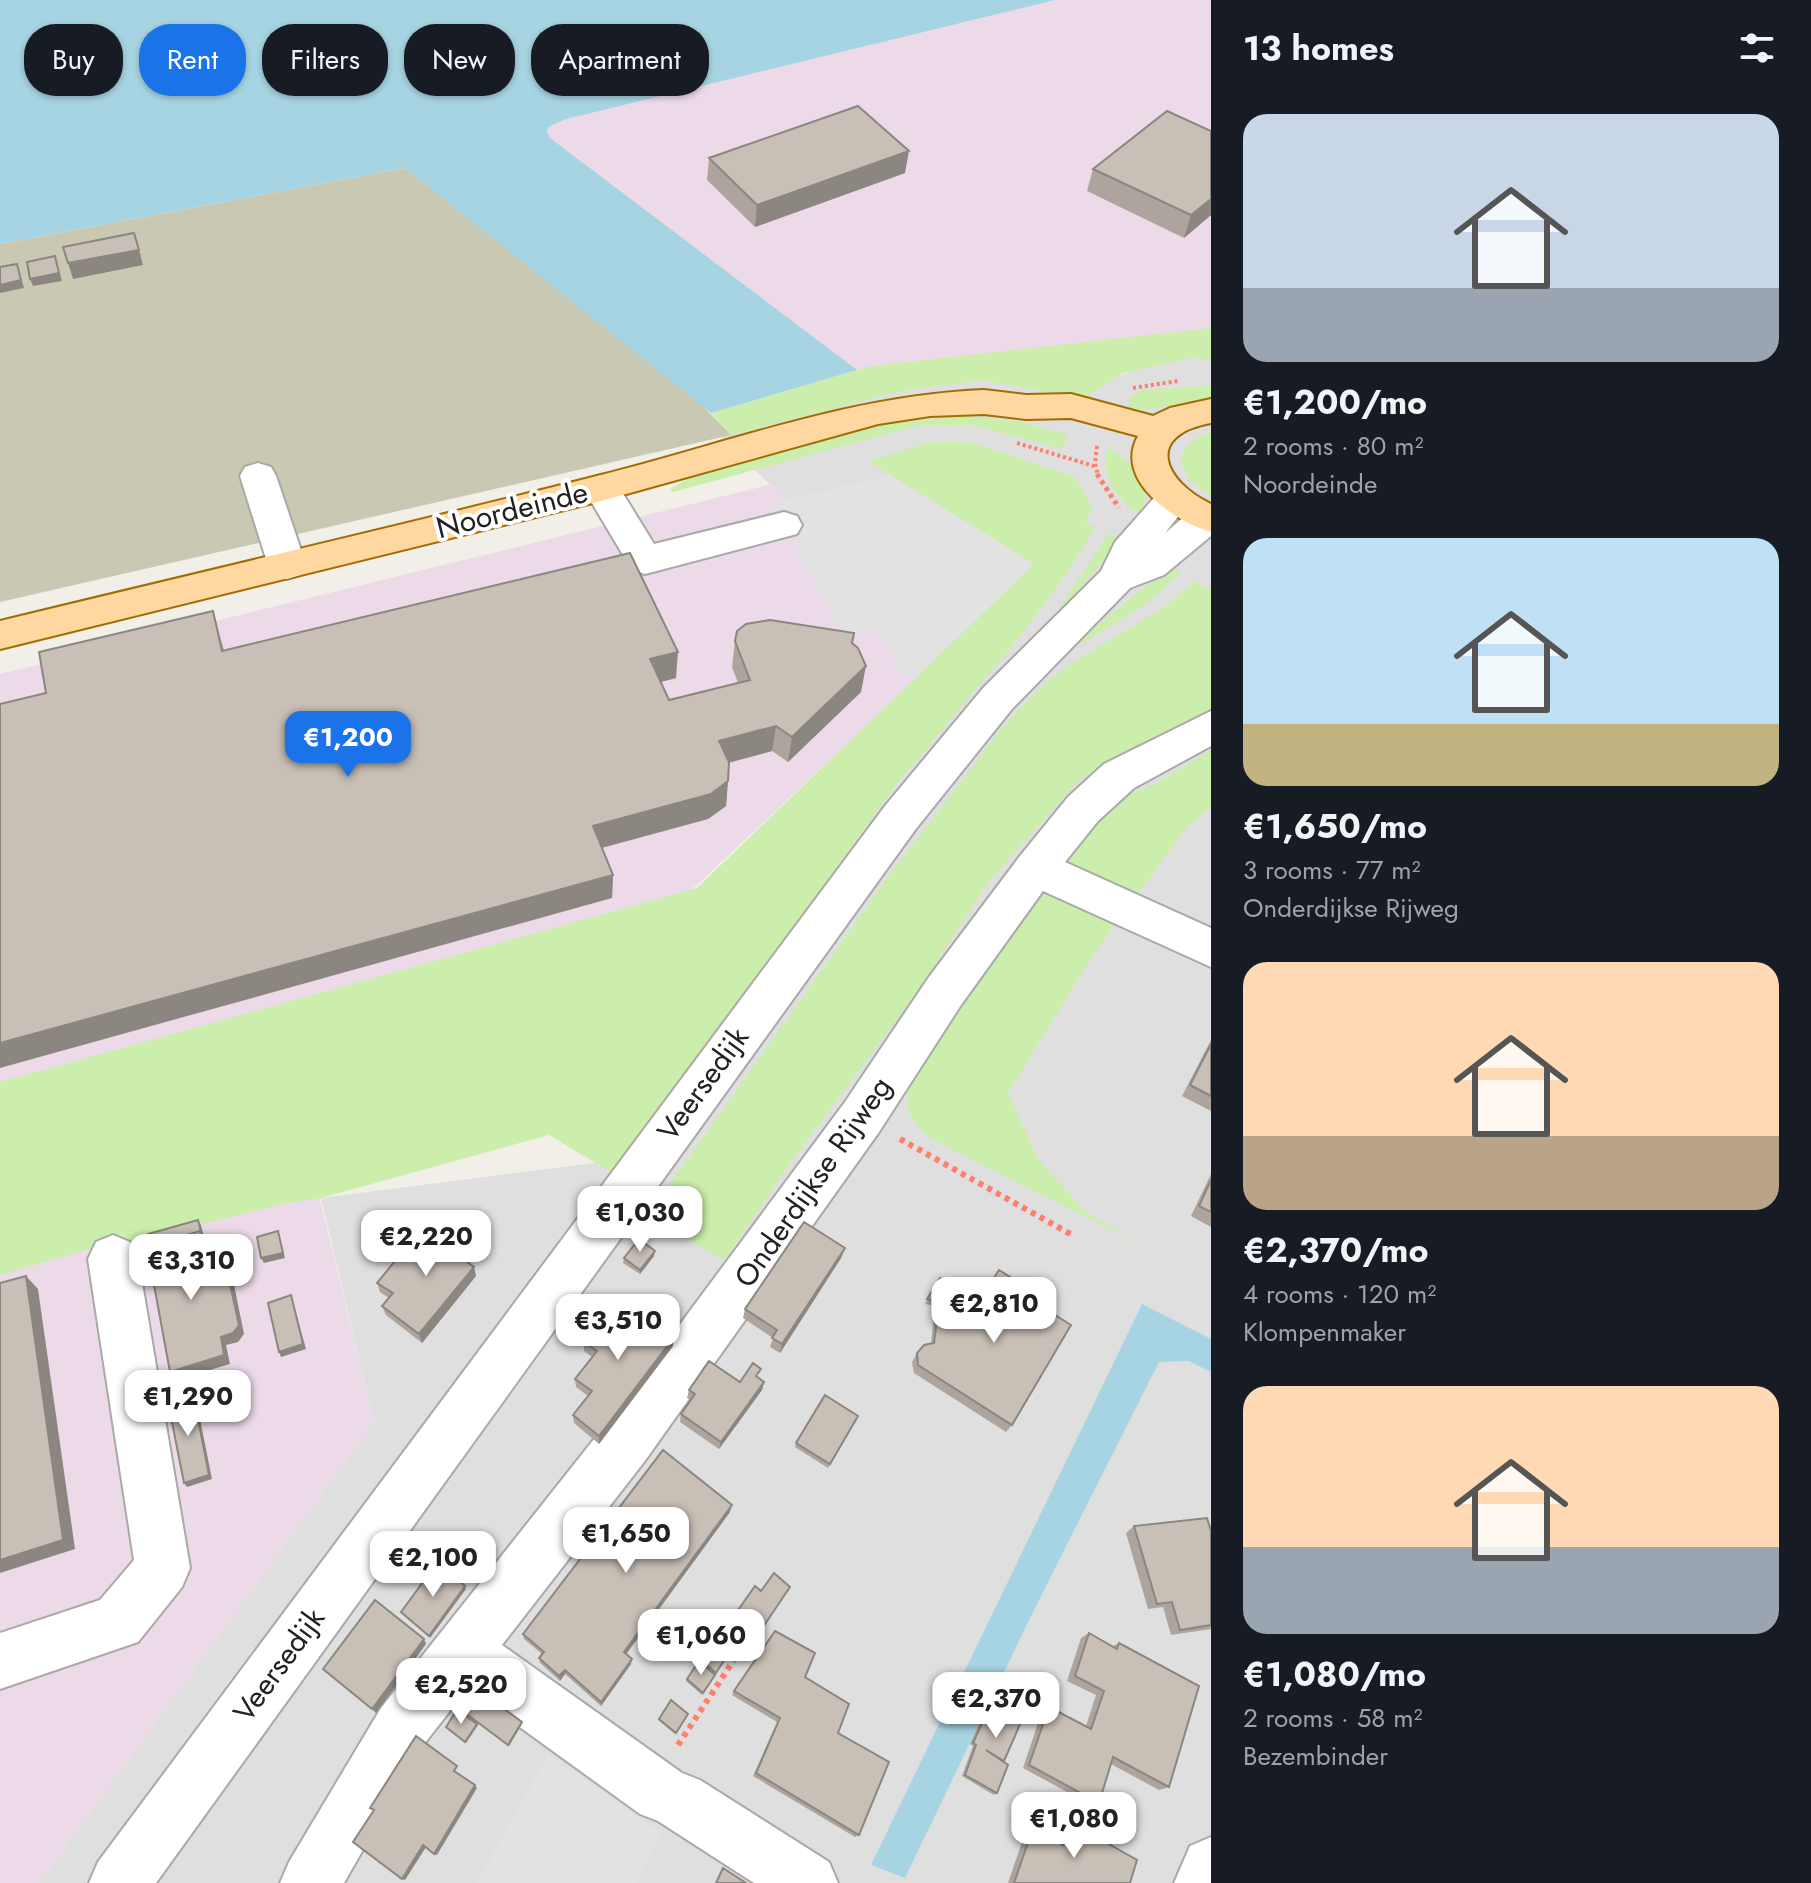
<!DOCTYPE html>
<meta charset="utf-8">
<style>
body{margin:0;font-family:Jost,sans-serif;background:#242831;color:#f1f3f6;height:100vh;display:flex;flex-direction:column;font-size:30px;white-space:nowrap}
*{box-sizing:border-box;margin:0}
p{font-size:26px;color:#9ea1a6}
.icon{flex:none;width:44px;height:44px;fill:none;stroke:currentColor;stroke-width:2;stroke-linecap:round;stroke-linejoin:round}
.map{position:relative;flex:1;overflow:hidden}
.side{display:flex;flex-direction:column;background:#171b24;width:600px}
.side>*{flex:none}
.top-card{position:absolute;left:24px;top:24px;width:760px;height:72px;display:flex;gap:16px}
.price{position:absolute;translate:-50% -68px;padding:0 18px;border-radius:16px;background:#fff;color:#222;font-size:26px;line-height:52px;filter:drop-shadow(0 2px 4px #0008)}
.price::after{content:'';position:absolute;left:50%;top:48px;width:24px;height:18px;margin-left:-12px;background:inherit;clip-path:polygon(0 0,100% 0,50% 100%)}
.price.selected{background:#1a73e8;color:#fff}
ul{padding:0;list-style:none}
li{display:grid;align-content:center;gap:16px;height:424px;padding:0 32px}
li span{display:grid;place-items:center;height:248px;border-radius:24px;color:#555}
li>.icon{margin-inline-start:auto}
span .icon{width:144px;height:144px;fill:#fffc;stroke-width:1}
li b{font-size:34px}
h2{display:flex;justify-content:space-between;align-items:center;height:96px;padding:0 32px;font-size:34px}
.pill{padding:0 28px;border-radius:32px;background:#171b24;box-shadow:0 2px 6px #0004;font-size:28px;line-height:72px}
.pill.selected{background:#1a73e8;color:#fff}
main{display:flex;flex:1;min-height:0}
.map>svg:first-child{display:block}
.residential{fill:#e0dfdf}
.industrial{fill:#ecdae8}
.construction{fill:#c8c8b3}
.grass{fill:#cceeac}
.parking{fill:#e2e2e2}
.water{fill:#a7d4e2}
.lines{fill:none;stroke-linecap:round;stroke-linejoin:round}
.minor-casing{stroke:#a9a9a9;stroke-width:4}
.major-casing{stroke:#a06e00;stroke-width:4}
.path-far2{stroke:#ff7e6d;stroke-width:4;stroke-dasharray:3 3;stroke-linecap:butt}
.path-far1{stroke:#ff7e6d;stroke-width:5;stroke-dasharray:4 4;stroke-linecap:butt}
.path{stroke:#ff7e6d;stroke-width:6;stroke-dasharray:5 5;stroke-linecap:butt}
.minor{fill:#fff;fill-rule:evenodd}
.major{fill:#ffd8a1;fill-rule:evenodd}
.wall{fill:#aca49d}
.shaded-wall{fill:#8c8680}
.building{fill:#c8bfb7;stroke:#8c8680;stroke-width:2}
.labels{text-anchor:middle;stroke-width:8;stroke-linejoin:round;paint-order:stroke}
.street-label{font-size:30px;fill:#222;stroke:#fff}
</style>
<main>
<div class="map">
<svg width="1211" height="1883" viewBox="0 0 1211 1883">
<rect width="100%" height="100%" fill="#f2efe8"/>
<path class="residential" d="M 1211,339 L 1211,1883 L 39,1883 L 374,1422 L 321,1198 L 609,1161 L 959,665 L 715,432 L 891,370 L 1099,384 Z"/>
<path class="industrial" d="M 1020,0 L 1211,0 L 1211,333 L 849,373 L 516,129 Z
M 773,484 L 960,664 L 835,755 L 670,910 L 277,1023 L 374,1422 L 39,1883 L 0,1883 L 0,674 Z"/>
<path class="construction" d="M 405,168 L 695,398 L 731,435 L 0,602 L 0,244 Z"/>
<path class="grass" d="M 1211,328 L 1211,360 L 1192,358 L 1123,373 L 1083,399 L 982,380 L 897,392 L 731,435 L 711,413 L 871,366 Z
M 1211,385 L 1211,401 C 1182,401 1156,411 1127,411 L 1131,396 L 1142,390 Z
M 967,416 L 1022,422 L 1068,435 L 1061,449 L 973,425 L 921,425 L 673,492 L 670,489 L 689,478 L 889,423 Z
M 1211,433 L 1211,495 C 1176,478 1168,444 1211,433 Z
M 931,442 L 970,442 L 1075,477 L 1092,508 L 1085,523 L 1095,527 L 1069,570 L 1020,636 L 892,790 L 784,942 L 612,1173 L 549,1135 L 321,1198 L 282,1204 L 132,1242 L 89,1249 L 0,1275 L 0,1082 L 697,888 L 1034,564 L 868,461 Z
M 1107,448 C 1132,460 1157,487 1139,515 C 1117,499 1100,476 1107,448 Z
M 1109,533 L 1122,539 L 1060,611 L 1058,610 Z
M 1170,567 L 1181,573 L 1146,604 L 1081,644 L 1077,641 Z
M 1194,581 L 1207,589 L 1211,587 L 1211,710 L 1080,779 L 989,881 L 916,994 L 791,1162 L 724,1261 L 648,1215 L 885,881 L 1003,727 L 1034,693 L 1067,666 L 1166,606 Z
M 1211,750 L 1211,806 L 1187,827 L 1096,951 L 1008,1093 L 1038,1159 L 1084,1210 L 1133,1241 L 932,1139 C 907,1119 904,1108 909,1076 L 1092,819 L 1128,795 L 1158,782 Z"/>
<path class="parking" d="M 890,475 L 1034,564 L 914,679 L 900,673 L 877,629 L 843,637 L 772,503 Z
M 548,1755 L 662,1833 L 636,1883 L 477,1883 Z"/>
<path class="water" d="M 0,0 L 1055,0 L 566,119 L 548,127 L 547,132 L 550,138 L 857,370 L 711,413 L 405,168 L 0,244 Z
M 1142,1304 L 1211,1339 L 1211,1372 L 1189,1361 L 1159,1362 L 1033,1612 L 905,1878 L 871,1865 Z"/>
<g class="lines">
<g class="minor-casing">
<path id="minor" d="M 258,463 L 271,467 L 276,476 L 306,565 L 300,575 L 287,579 L 274,575 L 268,565 L 240,476 L 245,467 Z
M 601,475 L 614,479 L 654,544 L 784,512 L 797,516 L 802,525 L 797,534 L 645,574 L 632,570 L 583,488 L 588,479 Z
M 1174,486 L 1187,490 L 1192,499 L 1165,533 C 1179,522 1192,506 1211,506 L 1211,536 L 1164,575 L 1130,588 L 1012,709 L 915,830 L 156,1883 L 89,1883 L 98,1862 L 885,806 L 984,687 L 1101,571 L 1115,542 L 1161,490 Z
M 1211,711 L 1211,746 L 1134,788 L 1098,821 L 1065,862 L 1211,928 L 1211,967 L 1043,891 L 961,1005 L 879,1132 L 644,1462 L 502,1645 L 682,1773 L 700,1780 L 829,1862 L 838,1883 L 754,1883 L 658,1821 L 640,1814 L 467,1689 L 421,1748 L 344,1883 L 280,1883 L 289,1862 L 381,1708 L 606,1424 L 845,1102 L 929,977 L 1020,856 L 1068,797 L 1104,764 Z
M 113,1235 L 130,1242 L 138,1259 L 190,1568 L 182,1587 L 138,1642 L 0,1689 L 0,1633 L 100,1600 L 134,1560 L 88,1259 L 96,1242 Z
M 1211,1837 L 1211,1883 L 1174,1883 L 1190,1846 Z"/>
</g>
<g class="major-casing">
<path id="major" d="M 984,390 L 1026,395 L 1071,394 L 1153,416 L 1170,408 L 1211,399 L 1211,423 C 1144,435 1163,481 1211,504 L 1211,532 C 1176,522 1113,481 1138,436 L 1071,418 L 1026,419 L 984,414 L 930,416 L 878,424 L 601,501 L 0,649 L 0,621 C 200,572 401,526 601,475 C 728,443 852,395 984,390 Z"/>
</g>
<path class="path-far2" d="M 1133,388 L 1178,381
M 1017,443 L 1094,466
M 1097,446 L 1095,463 L 1098,476"/>
<path class="path-far1" d="M 1097,474 L 1119,508"/>
<path class="path" d="M 900,1139 L 1074,1236
M 678,1745 L 745,1643"/>
<use href="#minor" class="minor"/>
<use href="#major" class="major"/>
</g>
<path class="wall" d="M 709,158 L 905,173 L 755,227 L 707,180 Z
M 1093,169 L 1211,215 L 1184,238 L 1087,191 Z
M 213,611 L 224,650 L 676,678 L 660,682 L 669,700 L 738,683 L 732,667 L 735,641 L 852,643 L 861,692 L 788,762 L 772,751 L 729,762 L 726,806 L 708,819 L 602,848 L 613,875 L 612,898 L 46,693 Z
M 1211,1040 L 1211,1111 L 1182,1096 Z
M 1211,1174 L 1211,1227 L 1191,1216 Z
M 472,1240 L 473,1250 L 465,1260 L 474,1267 L 476,1276 L 422,1343 L 386,1315 L 382,1306 L 389,1298 L 380,1292 L 377,1283 L 430,1250 Z
M 845,1248 L 841,1258 L 780,1353 L 770,1347 L 773,1338 L 743,1318 L 745,1309 Z
M 654,1256 L 640,1274 L 623,1263 L 624,1258 Z
M 940,1278 L 978,1303 L 1044,1308 L 1012,1425 L 1006,1432 L 914,1373 L 912,1362 L 917,1353 L 931,1344 L 935,1306 L 925,1304 Z
M 584,1342 L 673,1346 L 599,1444 L 574,1423 L 573,1415 L 588,1396 L 576,1387 L 575,1379 L 592,1357 L 584,1351 Z
M 758,1378 L 764,1382 L 762,1390 L 719,1449 L 680,1422 L 681,1414 L 691,1400 L 687,1398 L 689,1390 L 740,1382 Z
M 858,1416 L 828,1468 L 795,1447 L 796,1443 Z
M 730,1512 L 626,1654 L 631,1664 L 601,1706 L 565,1674 L 560,1681 L 540,1663 L 539,1658 L 542,1654 L 524,1639 L 523,1634 Z
M 1134,1526 L 1211,1531 L 1211,1629 L 1171,1635 L 1163,1607 L 1148,1609 L 1126,1533 Z
M 790,1587 L 757,1635 L 735,1616 L 736,1613 L 761,1591 Z
M 1089,1633 L 1113,1646 L 1119,1643 L 1169,1787 L 1159,1790 L 1111,1764 L 1099,1803 L 1091,1805 L 1023,1768 L 1042,1711 L 1049,1707 L 1086,1726 L 1096,1695 L 1067,1681 L 1081,1638 Z
M 727,1657 L 715,1675 L 698,1660 L 699,1658 Z
M 714,1677 L 702,1695 L 686,1681 L 687,1679 Z
M 805,1677 L 859,1835 L 855,1837 L 753,1776 L 777,1722 L 732,1695 L 734,1691 Z
M 998,1688 L 1004,1761 L 1003,1762 L 997,1793 L 994,1795 L 962,1776 L 973,1746 L 970,1744 L 994,1690 Z
M 688,1714 L 675,1734 L 658,1720 L 659,1719 Z
M 1070,1822 L 1130,1883 L 1008,1883 L 1026,1830 L 1033,1828 L 1057,1842 L 1062,1824 Z"/>
<path class="shaded-wall" d="M 909,151 L 905,173 L 755,227 L 757,205 Z
M 1211,199 L 1211,215 L 1184,238 L 1191,215 Z
M 139,250 L 143,265 L 73,279 L 68,263 Z
M 55,256 L 62,281 L 33,286 L 30,279 Z
M 17,264 L 24,288 L 0,293 L 0,285 Z
M 678,652 L 676,678 L 649,685 L 650,659 Z
M 866,666 L 861,692 L 788,762 L 792,737 Z
M 776,726 L 772,751 L 717,766 L 719,741 Z
M 728,781 L 726,806 L 708,819 L 593,850 L 593,826 Z
M 613,875 L 612,898 L 0,1068 L 0,1043 Z
M 198,1220 L 201,1225 L 205,1241 L 213,1281 L 207,1271 Z
M 278,1231 L 285,1258 L 264,1263 L 261,1258 Z
M 472,1240 L 473,1250 L 461,1266 L 459,1256 Z
M 845,1248 L 841,1258 L 780,1353 L 782,1344 Z
M 655,1251 L 654,1256 L 640,1274 L 640,1270 Z
M 226,1266 L 232,1275 L 244,1334 L 238,1342 L 226,1345 L 230,1364 L 176,1380 L 170,1372 L 221,1337 Z
M 474,1267 L 476,1276 L 422,1343 L 419,1334 Z
M 26,1276 L 38,1289 L 75,1549 L 0,1573 L 0,1560 Z
M 291,1295 L 306,1349 L 281,1357 L 279,1352 Z
M 674,1337 L 673,1346 L 599,1444 L 599,1436 Z
M 764,1382 L 762,1390 L 719,1449 L 721,1442 Z
M 193,1394 L 196,1399 L 212,1479 L 187,1487 L 184,1483 Z
M 732,1505 L 730,1512 L 624,1657 L 624,1652 Z
M 465,1586 L 466,1589 L 430,1638 L 429,1636 Z
M 424,1639 L 426,1644 L 376,1713 L 372,1709 Z
M 632,1659 L 631,1664 L 601,1706 L 601,1702 Z
M 565,1670 L 565,1674 L 560,1681 L 559,1676 Z
M 522,1722 L 522,1724 L 509,1746 L 508,1745 Z
M 477,1724 L 478,1725 L 466,1743 L 465,1742 Z
M 475,1785 L 477,1788 L 437,1855 L 434,1854 Z
M 423,1845 L 426,1847 L 405,1880 L 402,1879 Z"/>
<path class="building" d="M 858,106 L 909,151 L 757,205 L 709,158 Z
M 1167,111 L 1211,131 L 1211,199 L 1191,215 L 1093,169 Z
M 134,233 L 139,250 L 68,263 L 63,247 Z
M 55,256 L 59,273 L 30,279 L 27,262 Z
M 17,264 L 21,280 L 0,285 L 0,267 Z
M 630,553 L 678,652 L 650,659 L 669,700 L 750,680 L 735,641 L 737,631 L 746,624 L 770,620 L 854,633 L 852,643 L 858,648 L 866,666 L 792,737 L 776,726 L 719,741 L 729,762 L 728,781 L 711,794 L 593,826 L 613,875 L 0,1043 L 0,704 L 46,693 L 39,652 L 213,611 L 222,651 Z
M 1211,1044 L 1211,1096 L 1190,1085 Z
M 1211,1180 L 1211,1212 L 1199,1206 Z
M 198,1220 L 202,1236 L 200,1231 L 150,1246 L 148,1234 Z
M 804,1222 L 845,1248 L 782,1344 L 772,1338 L 777,1330 L 745,1309 Z
M 450,1224 L 472,1240 L 459,1256 L 474,1267 L 419,1334 L 382,1306 L 393,1293 L 377,1283 L 413,1239 L 430,1250 Z
M 200,1231 L 207,1271 L 226,1266 L 239,1325 L 233,1333 L 221,1337 L 224,1355 L 170,1372 L 147,1247 Z
M 278,1231 L 283,1253 L 261,1258 L 257,1237 Z
M 639,1239 L 655,1251 L 640,1270 L 624,1258 Z
M 999,1270 L 1048,1301 L 1044,1308 L 1071,1325 L 1012,1425 L 918,1365 L 917,1353 L 924,1345 L 934,1343 L 940,1297 L 952,1299 L 958,1290 L 978,1303 Z
M 26,1276 L 63,1540 L 0,1560 L 0,1283 Z
M 940,1278 L 957,1290 L 952,1299 L 940,1297 L 937,1301 L 927,1299 Z
M 291,1295 L 303,1344 L 279,1352 L 268,1303 Z
M 618,1297 L 674,1337 L 599,1436 L 573,1415 L 592,1391 L 575,1379 L 597,1351 L 584,1342 Z
M 709,1361 L 740,1382 L 753,1363 L 761,1369 L 756,1376 L 764,1382 L 721,1442 L 681,1414 L 695,1394 L 689,1390 Z
M 193,1394 L 209,1475 L 184,1483 L 168,1402 Z
M 825,1395 L 858,1416 L 830,1464 L 796,1443 Z
M 663,1450 L 732,1505 L 624,1652 L 632,1659 L 601,1702 L 565,1670 L 559,1676 L 539,1658 L 544,1652 L 523,1634 Z
M 1207,1518 L 1211,1531 L 1211,1625 L 1180,1630 L 1172,1602 L 1157,1604 L 1134,1526 Z
M 437,1563 L 465,1586 L 429,1636 L 401,1612 Z
M 774,1573 L 790,1587 L 759,1633 L 736,1613 L 755,1586 L 761,1591 Z
M 375,1600 L 424,1639 L 372,1709 L 323,1669 Z
M 775,1631 L 815,1653 L 805,1677 L 849,1704 L 838,1733 L 889,1762 L 859,1835 L 756,1773 L 780,1718 L 734,1691 Z
M 1089,1633 L 1117,1649 L 1119,1643 L 1199,1686 L 1169,1787 L 1113,1757 L 1099,1803 L 1029,1765 L 1049,1707 L 1091,1729 L 1104,1691 L 1075,1676 Z
M 712,1640 L 728,1654 L 716,1673 L 699,1658 Z
M 699,1661 L 715,1675 L 703,1693 L 687,1679 Z
M 470,1684 L 522,1722 L 508,1745 L 456,1706 Z
M 998,1688 L 1028,1706 L 1004,1761 L 986,1750 L 1008,1765 L 997,1793 L 965,1775 L 976,1745 L 973,1743 Z
M 671,1700 L 688,1714 L 676,1733 L 659,1719 Z
M 457,1710 L 477,1724 L 465,1742 L 446,1727 Z
M 416,1736 L 457,1766 L 454,1771 L 475,1785 L 434,1854 L 423,1845 L 402,1879 L 353,1842 L 374,1810 L 370,1808 Z
M 1070,1822 L 1137,1860 L 1130,1883 L 1014,1883 L 1033,1828 L 1063,1845 Z
M 723,1868 L 746,1883 L 716,1883 Z"/>
<g class="labels">
<g class="street-label">
<text transform="translate(512 510) rotate(-14)" y="10">Noordeinde</text>
<text transform="translate(703 1084) rotate(-54)" y="10">Veersedijk</text>
<text transform="translate(813 1182) rotate(-55)" y="10">Onderdijkse Rijweg</text>
<text transform="translate(279 1665) rotate(-54)" y="10">Veersedijk</text>
</g>
</g>
</svg>
<b class="price selected" style="left:348px;top:779px">€1,200</b>
<b class="price" style="left:640px;top:1254px">€1,030</b>
<b class="price" style="left:426px;top:1278px">€2,220</b>
<b class="price" style="left:191px;top:1302px">€3,310</b>
<b class="price" style="left:994px;top:1345px">€2,810</b>
<b class="price" style="left:618px;top:1362px">€3,510</b>
<b class="price" style="left:188px;top:1438px">€1,290</b>
<b class="price" style="left:626px;top:1575px">€1,650</b>
<b class="price" style="left:433px;top:1599px">€2,100</b>
<b class="price" style="left:701px;top:1677px">€1,060</b>
<b class="price" style="left:461px;top:1726px">€2,520</b>
<b class="price" style="left:996px;top:1740px">€2,370</b>
<b class="price" style="left:1074px;top:1860px">€1,080</b>
<div class="top-card">
<a class="pill">Buy</a>
<a class="pill selected">Rent</a>
<a class="pill">Filters</a>
<a class="pill">New</a>
<a class="pill">Apartment</a>
</div>
</div>
<section class="side">
<h2>13 homes<svg class="icon" aria-label="filters" viewBox="0 0 24 24"><path d="M4 7h16M4 17h16"/><circle cx="9" cy="7" r="2"/><circle cx="15" cy="17" r="2"/></svg></h2>
<ul>
<li><span style="background:linear-gradient(#c9d6e8 70%,#9aa5b1 0)"><svg class="icon" aria-label="home" viewBox="0 0 24 24"><path d="M3 11l9-7 9 7M6 9v11h12V9"/></svg></span><div><b>€1,200/mo</b><p>2 rooms · 80 m²</p><p>Noordeinde</p></div></li>
<li><span style="background:linear-gradient(#bfe0f5 75%,#c2b280 0)"><svg class="icon" aria-label="home" viewBox="0 0 24 24"><path d="M3 11l9-7 9 7M6 9v11h12V9"/></svg></span><div><b>€1,650/mo</b><p>3 rooms · 77 m²</p><p>Onderdijkse Rijweg</p></div></li>
<li><span style="background:linear-gradient(#ffd9b3 70%,#b9a48a 0)"><svg class="icon" aria-label="home" viewBox="0 0 24 24"><path d="M3 11l9-7 9 7M6 9v11h12V9"/></svg></span><div><b>€2,370/mo</b><p>4 rooms · 120 m²</p><p>Klompenmaker</p></div></li>
<li><span style="background:linear-gradient(#ffd9b3 65%,#9aa5b1 0)"><svg class="icon" aria-label="home" viewBox="0 0 24 24"><path d="M3 11l9-7 9 7M6 9v11h12V9"/></svg></span><div><b>€1,080/mo</b><p>2 rooms · 58 m²</p><p>Bezembinder</p></div></li>
</ul>
</section>
</main>
